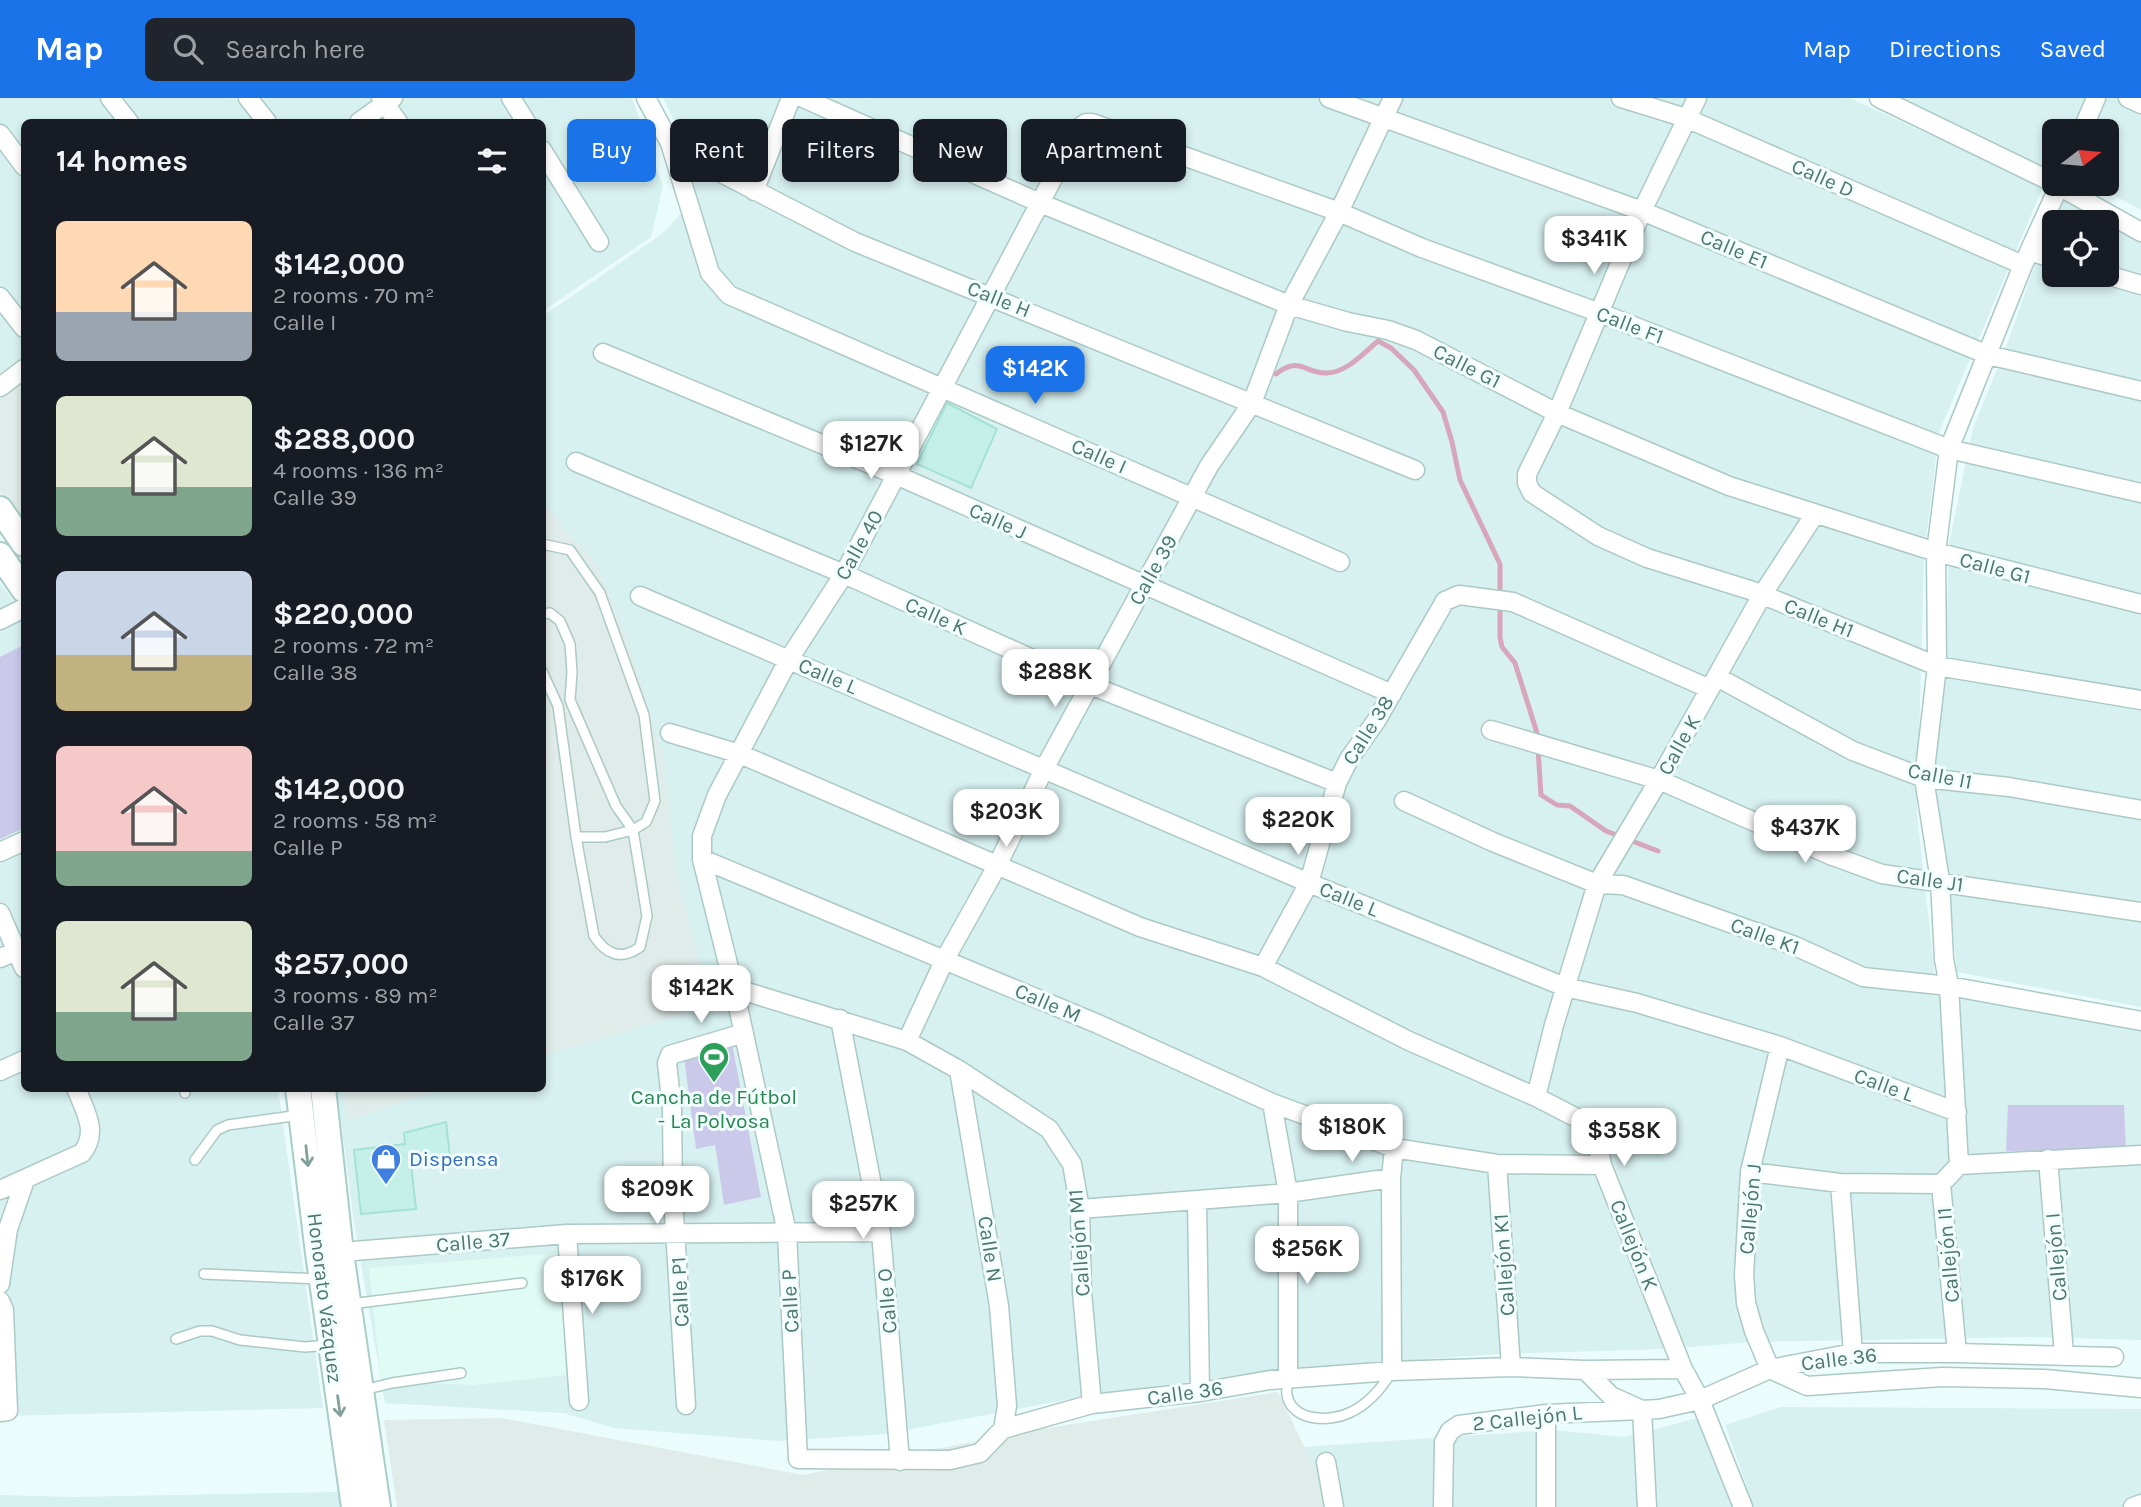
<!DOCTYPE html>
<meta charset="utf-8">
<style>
body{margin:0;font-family:Karla,sans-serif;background:#20242c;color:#f1f3f6;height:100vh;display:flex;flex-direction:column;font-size:26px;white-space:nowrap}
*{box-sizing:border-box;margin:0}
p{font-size:23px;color:#9ea1a6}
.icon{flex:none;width:38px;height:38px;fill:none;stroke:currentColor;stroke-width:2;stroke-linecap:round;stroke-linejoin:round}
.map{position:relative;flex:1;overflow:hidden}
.side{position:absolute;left:21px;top:21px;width:525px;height:973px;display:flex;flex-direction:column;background:#171b24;border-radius:10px;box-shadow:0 4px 10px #0003}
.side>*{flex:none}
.top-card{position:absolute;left:567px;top:21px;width:665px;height:63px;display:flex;gap:14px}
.needle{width:46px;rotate:74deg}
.controls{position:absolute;left:2042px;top:21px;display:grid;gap:14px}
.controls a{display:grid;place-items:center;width:77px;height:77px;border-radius:10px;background:#171b24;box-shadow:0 4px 10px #0003;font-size:35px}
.price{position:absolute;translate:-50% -60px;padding:0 16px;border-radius:14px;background:#fff;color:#222;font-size:23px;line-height:46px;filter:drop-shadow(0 2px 4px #0008)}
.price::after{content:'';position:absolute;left:50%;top:42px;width:21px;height:16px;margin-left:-10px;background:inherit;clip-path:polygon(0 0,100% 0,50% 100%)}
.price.current{background:#1a73e8;color:#fff}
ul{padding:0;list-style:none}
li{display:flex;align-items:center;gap:21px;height:175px;padding:0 35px}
li span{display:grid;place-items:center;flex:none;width:196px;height:140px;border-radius:10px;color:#555}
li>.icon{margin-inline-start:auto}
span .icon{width:84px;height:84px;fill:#fffc;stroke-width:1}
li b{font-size:30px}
h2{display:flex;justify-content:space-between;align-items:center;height:84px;padding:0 35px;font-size:30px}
.pill{padding:0 24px;border-radius:10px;background:#171b24;box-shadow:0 4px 10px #0003;font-size:24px;line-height:63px}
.pill.current{background:#1a73e8;color:#fff}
header{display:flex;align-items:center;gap:42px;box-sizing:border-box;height:98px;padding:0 35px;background:#1a73e8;color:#fff}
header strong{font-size:33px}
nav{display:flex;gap:38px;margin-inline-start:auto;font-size:24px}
.search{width:490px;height:63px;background:#20242c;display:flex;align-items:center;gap:18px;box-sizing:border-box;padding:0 24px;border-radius:10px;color:#9ea1a6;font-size:26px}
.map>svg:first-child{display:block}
.residential{fill:#d7f0f0;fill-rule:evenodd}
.commercial{fill:#e0fbf4}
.industrial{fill:#e0ecea}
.green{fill:#cac9ea}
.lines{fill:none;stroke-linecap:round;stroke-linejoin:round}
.stream{stroke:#d7a6bb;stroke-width:5}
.building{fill:#c4f0e8;stroke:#a5e2d6;stroke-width:2}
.lane-casing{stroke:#abcac6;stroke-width:12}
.street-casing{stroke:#abcac6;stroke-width:21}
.secondary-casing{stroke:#a9cdc8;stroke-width:28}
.lane{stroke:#fff;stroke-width:9}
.street{stroke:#fff;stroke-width:18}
.secondary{stroke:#fff;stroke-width:24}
.oneway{stroke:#83a09a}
.labels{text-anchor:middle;stroke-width:6;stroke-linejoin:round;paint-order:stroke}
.street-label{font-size:21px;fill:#4e776e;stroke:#f2fefe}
.leisure-label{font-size:21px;fill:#27864d;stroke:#f2fefe}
.shop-label{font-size:21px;fill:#366cbe;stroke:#f2fefe;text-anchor:start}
</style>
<header>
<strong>Map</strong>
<div class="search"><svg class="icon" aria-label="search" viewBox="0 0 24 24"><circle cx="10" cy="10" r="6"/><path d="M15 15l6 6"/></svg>Search here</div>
<nav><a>Map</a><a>Directions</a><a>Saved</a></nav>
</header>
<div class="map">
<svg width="2141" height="1409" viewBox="0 0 2141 1409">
<rect width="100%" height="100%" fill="#ebfcfc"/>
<path class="residential" d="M 0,0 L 632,0 L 663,88 L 651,139 L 543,213 L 542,24 L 24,24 L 24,263 L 0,281 Z
M 663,0 L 1850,0 L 2043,89 L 1939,334 L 1924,458 L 1917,716 L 1937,896 L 2141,930 L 2141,1242 L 2028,1239 L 1751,1244 L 1667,1251 L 1499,1256 L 1281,1271 L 1076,1300 L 884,1336 L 779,1343 L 614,1330 L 564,1315 L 385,1305 L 354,1125 L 337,991 L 542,990 L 543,218 L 662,136 L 697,99 L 684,42 Z
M 1901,0 L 2141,0 L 2141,112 L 2093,86 L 2107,86 L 2107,33 L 2054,33 L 2054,77 Z
M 2069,86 L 2141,125 L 2141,909 L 1957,874 L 1947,772 L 1935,698 L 1935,671 L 1946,553 L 1949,446 L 1973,330 L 2007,247 L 2042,146 ZM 2054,124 L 2107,124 L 2107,177 L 2054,177 Z
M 0,485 L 24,518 L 24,990 L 278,991 L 323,1310 L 0,1318 Z
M 1781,1309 L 2141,1311 L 2141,1409 L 1754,1409 L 1725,1327 Z
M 1701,1319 L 1735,1409 L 847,1409 L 1033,1375 L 1317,1348 L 1553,1332 L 1625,1339 Z
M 339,1394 L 341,1409 L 0,1409 L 0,1397 L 72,1399 Z"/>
<path class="commercial" d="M 560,1155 L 566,1277 L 473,1287 L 381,1283 L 369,1170 Z"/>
<path class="industrial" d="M 24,279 L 24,426 L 0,394 L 0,296 Z
M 542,399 L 562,429 L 588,455 L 599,473 L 629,546 L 663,659 L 677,776 L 710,908 L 543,958 Z
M 343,990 L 440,990 L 440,991 L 347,1022 Z
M 1278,1294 L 1313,1367 L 1323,1409 L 397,1409 L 384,1322 L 502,1320 L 803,1377 L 1034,1332 Z"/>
<path class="green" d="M 24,547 L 24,730 L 0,741 L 0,559 Z
M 732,946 L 761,1099 L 724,1107 L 715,1047 L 696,1051 L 684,959 Z
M 2008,1007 L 2124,1007 L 2126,1052 L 2006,1053 Z"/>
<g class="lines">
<path class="stream" d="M 1276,276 C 1300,257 1305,276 1327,275 C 1346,275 1365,254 1378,243 L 1391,250 L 1414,272 L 1443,314 L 1452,344 L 1460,382 L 1500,466 L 1500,540 L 1502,549 L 1515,565 L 1537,635 L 1541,697 L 1557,707 L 1570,708 L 1606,733 L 1658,753"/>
</g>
<path class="building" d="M 947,305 L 997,331 L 971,390 L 917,366 Z
M 446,1024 L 450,1060 L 411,1066 L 416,1111 L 361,1116 L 354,1052 L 405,1046 L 404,1035 Z"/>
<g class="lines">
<g class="lane-casing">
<path id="lane" d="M 542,446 L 570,452 L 600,495 L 644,617 L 655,703 L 646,724 L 633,732 L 616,708 L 570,602 L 572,574 L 570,546 L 560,523 L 550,515 L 542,516
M 542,573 L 558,608 L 576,739 L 594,838 C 606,856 621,863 640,849 L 647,818 L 633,732 L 605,739 L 576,739
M 185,995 L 185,990
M 195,1062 L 217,1032 L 228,1027 L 300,1017
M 204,1176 L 320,1181
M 350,1206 L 522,1185
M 176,1241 L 200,1233 L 212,1233 L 240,1242 L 305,1249 L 329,1247
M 1288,1280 C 1288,1285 1286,1292 1287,1297 C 1292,1324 1330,1324 1349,1315 C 1367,1307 1382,1290 1392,1273
M 363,1292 L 392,1285 L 461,1275"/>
</g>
<g class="street-casing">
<path id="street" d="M 110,0 L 129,24
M 248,0 L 267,24
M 381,0 L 398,24
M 511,0 L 526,24
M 646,0 L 670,45 L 710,175 L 729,197 L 1340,464
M 803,0 L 1040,105 L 1289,207 L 1348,224 L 1388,232 L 1416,242 L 1557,315 L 1729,388 L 1936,454 L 2141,506
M 1329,0 L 1642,113 L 1988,257 L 2141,293
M 1621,0 L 1686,20 L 2023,167
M 1697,0 L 1642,113 L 1557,315 L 1527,376 L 1527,385 L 1532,395 L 1598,438 L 1647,460 L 1753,493 L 1937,568 L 2141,602
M 1879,0 L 2054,85
M 2128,0 L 2141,6
M 359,24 L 393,0
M 2082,33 L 2096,0
M 0,36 L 24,68
M 670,45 L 700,64 L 855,144 L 1415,372
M 542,52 L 599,144
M 2055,86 L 2141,134
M 754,93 L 791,0
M 2030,153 L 2054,161
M 2107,177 L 2141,187
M 0,199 L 24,230
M 603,255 L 896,377 L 1392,596
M 0,289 L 24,271
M 576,364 L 844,476 L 1090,587 L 1337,685
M 640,498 L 1309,785 L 1565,889 L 1637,905 L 1780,948 L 1957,1014
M 0,522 L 24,510
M 1717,579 L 1853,653 L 1924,680 L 2009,689 L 2141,712
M 1491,632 L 1659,682 L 1830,757 L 1882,776 L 2141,814
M 670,635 L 740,656 L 1140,829 L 1263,869 L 1409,943 L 1536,999
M 1404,703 L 1493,744 L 1597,786 L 1623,787 L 1795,848 L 1863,879 L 1949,888 L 2141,923
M 0,754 L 24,743
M 702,761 L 1098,926 L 1272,1005 L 1394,1050
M 0,815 L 24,870
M 0,860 L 17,853
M 1263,869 L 1309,785 L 1337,685 L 1349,661 L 1376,623 L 1445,503 L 1459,497 L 1513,504 L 1710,591
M 734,890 L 907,943 L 959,972 L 1049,1031 L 1072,1066 L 1080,1111 L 1082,1194 L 1092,1306
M 840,921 L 881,1134 L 900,1363
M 907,943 L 945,861 L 997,768 L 1044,671 L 1209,368 L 1252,305 L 1289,207 L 1339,114 L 1393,0
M 1780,948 L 1750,1074 L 1744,1177 L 1746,1205 L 1754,1233 L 1770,1271 L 1807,1288 L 1942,1279 L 2045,1281 L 2141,1290
M 959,972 L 999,1208 L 1007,1308 L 1003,1331
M 0,973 L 24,962
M 1272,1005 L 1288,1095 L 1288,1280
M 2048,1061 L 2064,1256
M 1497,1066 L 1511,1269
M 1959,1067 L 1949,888 L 1944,861 L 1940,783 L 1924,680 L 1937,568 L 1936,454 L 1949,351 L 2023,167 L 2060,86
M 1959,1067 L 2141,1057
M 1750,1074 L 1840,1085 L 1941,1086
M 1391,1080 L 1392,1273
M 1840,1085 L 1853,1255
M 0,1092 L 82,1055 C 99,1034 85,1013 76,990
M 1197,1103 L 1200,1294
M 1080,1111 L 1288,1095 L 1391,1080 L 1394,1050 L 1497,1066 L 1602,1067
M 567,1136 L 579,1303
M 329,1155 L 567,1136 L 881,1134
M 0,1186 L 8,1131 L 25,1082
M 0,1203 L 4,1212 L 8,1313 L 0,1314
M 1957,1255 L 1941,1086 L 1959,1067
M 1683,1271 L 1585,1272 L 1511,1269 L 1392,1273 L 1270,1282 L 1200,1294 L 1092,1306 L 1003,1331 L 980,1355 L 950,1362 L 798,1361 L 787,1135 L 734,890 L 702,761 L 702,738 L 717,697 L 789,561 L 844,476 L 1080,29 L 1086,25 L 1092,25 L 1339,114 L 1422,150 L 1600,215 L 1949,351 L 2141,395
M 1585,1272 L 1611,1298 L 1642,1312 L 1659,1311 L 1700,1302 L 1770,1271 L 1853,1255 L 1957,1255 L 2114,1259
M 686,1307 L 673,1100 L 672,1011 L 667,965 L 670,957 L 744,935
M 1326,1364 L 1334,1409
M 1443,1409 L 1444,1344 L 1450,1333 L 1459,1327 L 1546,1316 L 1642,1312 L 1647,1409
M 1546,1409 L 1546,1316
M 1743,1409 L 1700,1302 L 1683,1271 L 1602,1067 L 1596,1038 L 1577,1020 L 1536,999 L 1554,927 L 1597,786 L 1659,682 L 1762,497 L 1815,416
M 2133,1409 L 2141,1406"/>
</g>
<g class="secondary-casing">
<path id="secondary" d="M 0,411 L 24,446
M 0,457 L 24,492
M 298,990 L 318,1155 L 354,1409
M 323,990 L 341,1155 L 378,1409"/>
</g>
<use href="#lane" class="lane"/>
<use href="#street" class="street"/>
<use href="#secondary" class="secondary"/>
</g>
<defs><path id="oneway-shaft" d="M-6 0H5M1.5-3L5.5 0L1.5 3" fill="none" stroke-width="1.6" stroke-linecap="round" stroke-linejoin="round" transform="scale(1.75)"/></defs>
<g class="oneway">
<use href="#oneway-shaft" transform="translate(307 1058) rotate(84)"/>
<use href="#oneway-shaft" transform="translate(339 1308) rotate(82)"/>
</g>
<defs>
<g id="stadium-pin" transform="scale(1.575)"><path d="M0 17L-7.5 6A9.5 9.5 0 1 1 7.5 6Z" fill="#2e9e5b" stroke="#f2fefe"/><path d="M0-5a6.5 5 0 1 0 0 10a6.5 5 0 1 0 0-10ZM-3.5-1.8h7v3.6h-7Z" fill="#fff"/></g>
<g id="shop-pin" transform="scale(1.575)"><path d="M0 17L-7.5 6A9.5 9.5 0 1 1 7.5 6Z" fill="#3f7fe0" stroke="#f2fefe"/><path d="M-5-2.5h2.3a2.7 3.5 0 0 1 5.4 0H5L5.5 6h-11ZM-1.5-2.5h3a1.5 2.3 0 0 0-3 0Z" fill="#fff"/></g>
</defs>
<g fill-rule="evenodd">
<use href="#stadium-pin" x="714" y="959"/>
<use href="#shop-pin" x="386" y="1061"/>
</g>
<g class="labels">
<g class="street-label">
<text transform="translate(1823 80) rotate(24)" y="7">Calle D</text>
<text transform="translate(1734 151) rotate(23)" y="7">Calle E1</text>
<text transform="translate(999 201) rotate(22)" y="7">Calle H</text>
<text transform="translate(1630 227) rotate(21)" y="7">Calle F1</text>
<text transform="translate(1467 268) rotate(27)" y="7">Calle G1</text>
<text transform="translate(1099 358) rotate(24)" y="7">Calle I</text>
<text transform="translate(998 423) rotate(24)" y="7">Calle J</text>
<text transform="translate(859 447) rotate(-61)" y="7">Calle 40</text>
<text transform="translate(1995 470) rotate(15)" y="7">Calle G1</text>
<text transform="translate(1153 472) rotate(-61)" y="7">Calle 39</text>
<text transform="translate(936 518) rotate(24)" y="7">Calle K</text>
<text transform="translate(1819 520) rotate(22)" y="7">Calle H1</text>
<text transform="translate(828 578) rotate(23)" y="7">Calle L</text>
<text transform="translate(1368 632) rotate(-58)" y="7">Calle 38</text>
<text transform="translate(1679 647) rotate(-61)" y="7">Calle K</text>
<text transform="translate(1940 678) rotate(11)" y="7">Calle I1</text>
<text transform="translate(1930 782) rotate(8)" y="7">Calle J1</text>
<text transform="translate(1349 801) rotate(22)" y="7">Calle L</text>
<text transform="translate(1765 838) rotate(20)" y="7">Calle K1</text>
<text transform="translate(1048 905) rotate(23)" y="7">Calle M</text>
<text transform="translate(1884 987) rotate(20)" y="7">Calle L</text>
<text transform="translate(1750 1111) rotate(-85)" y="7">Callejón J</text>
<text transform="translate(473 1144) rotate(-5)" y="7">Calle 37</text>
<text transform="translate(1079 1145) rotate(-94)" y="7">Callejón M1</text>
<text transform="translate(1634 1147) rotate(68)" y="7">Callejón K</text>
<text transform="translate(990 1151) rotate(81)" y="7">Calle N</text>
<text transform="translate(1948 1157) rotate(-95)" y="7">Callejón I1</text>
<text transform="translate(2056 1159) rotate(-95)" y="7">Callejón I</text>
<text transform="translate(1504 1167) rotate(-94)" y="7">Callejón K1</text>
<text transform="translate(680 1194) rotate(-93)" y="7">Calle P1</text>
<text transform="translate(325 1200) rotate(83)" y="7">Honorato Vázquez</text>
<text transform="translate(790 1203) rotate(-93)" y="7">Calle P</text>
<text transform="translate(887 1203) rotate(-95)" y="7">Calle O</text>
<text transform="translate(1839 1261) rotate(-7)" y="7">Calle 36</text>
<text transform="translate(1185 1295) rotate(-8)" y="7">Calle 36</text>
<text transform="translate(1527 1320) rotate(-6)" y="7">2 Callejón L</text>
</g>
<g class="leisure-label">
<text x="714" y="1006">Cancha de Fútbol<tspan x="714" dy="24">- La Polvosa</tspan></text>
</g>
<g class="shop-label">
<text x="409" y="1068">Dispensa</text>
</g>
</g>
</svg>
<div class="controls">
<a><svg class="needle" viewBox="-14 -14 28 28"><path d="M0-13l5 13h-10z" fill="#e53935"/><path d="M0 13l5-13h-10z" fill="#9ea1a6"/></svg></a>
<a><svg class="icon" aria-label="locate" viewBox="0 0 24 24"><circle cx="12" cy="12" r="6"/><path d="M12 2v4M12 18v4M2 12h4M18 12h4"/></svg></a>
</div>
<b class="price" style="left:1594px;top:178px">$341K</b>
<b class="price current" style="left:1035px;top:308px">$142K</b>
<b class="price" style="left:871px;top:383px">$127K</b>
<b class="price" style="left:1055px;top:611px">$288K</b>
<b class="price" style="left:1006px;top:751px">$203K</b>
<b class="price" style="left:1298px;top:759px">$220K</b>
<b class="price" style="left:1805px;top:767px">$437K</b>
<b class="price" style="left:701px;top:927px">$142K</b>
<b class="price" style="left:1352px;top:1066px">$180K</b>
<b class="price" style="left:1624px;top:1070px">$358K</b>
<b class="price" style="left:657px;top:1128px">$209K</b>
<b class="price" style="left:863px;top:1143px">$257K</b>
<b class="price" style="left:1307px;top:1188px">$256K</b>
<b class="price" style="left:592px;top:1218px">$176K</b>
<div class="top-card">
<a class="pill current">Buy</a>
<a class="pill">Rent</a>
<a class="pill">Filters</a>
<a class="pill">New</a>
<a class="pill">Apartment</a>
</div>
<section class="side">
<h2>14 homes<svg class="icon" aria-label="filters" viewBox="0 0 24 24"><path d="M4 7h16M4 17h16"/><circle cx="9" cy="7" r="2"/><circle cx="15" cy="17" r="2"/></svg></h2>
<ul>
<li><span style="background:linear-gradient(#ffd9b3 65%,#9aa5b1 0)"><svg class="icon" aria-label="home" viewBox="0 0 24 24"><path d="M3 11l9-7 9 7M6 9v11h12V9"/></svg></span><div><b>$142,000</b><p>2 rooms · 70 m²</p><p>Calle I</p></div></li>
<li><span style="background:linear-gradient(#dfe7d0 65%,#7fa58c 0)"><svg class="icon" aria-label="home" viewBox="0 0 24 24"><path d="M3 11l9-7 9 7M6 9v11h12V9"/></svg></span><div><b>$288,000</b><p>4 rooms · 136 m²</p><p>Calle 39</p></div></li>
<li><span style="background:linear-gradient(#c9d6e8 60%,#c2b280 0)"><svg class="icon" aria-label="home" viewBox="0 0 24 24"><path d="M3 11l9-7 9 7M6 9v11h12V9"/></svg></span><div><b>$220,000</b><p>2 rooms · 72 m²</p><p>Calle 38</p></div></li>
<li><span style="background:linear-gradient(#f6c9c9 75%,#7fa58c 0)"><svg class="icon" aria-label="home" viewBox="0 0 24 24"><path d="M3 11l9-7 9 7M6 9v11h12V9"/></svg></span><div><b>$142,000</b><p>2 rooms · 58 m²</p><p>Calle P</p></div></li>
<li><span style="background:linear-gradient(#dfe7d0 65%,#7fa58c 0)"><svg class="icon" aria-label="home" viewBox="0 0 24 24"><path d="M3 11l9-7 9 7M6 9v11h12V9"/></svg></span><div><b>$257,000</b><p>3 rooms · 89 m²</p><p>Calle 37</p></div></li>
</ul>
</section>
</div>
